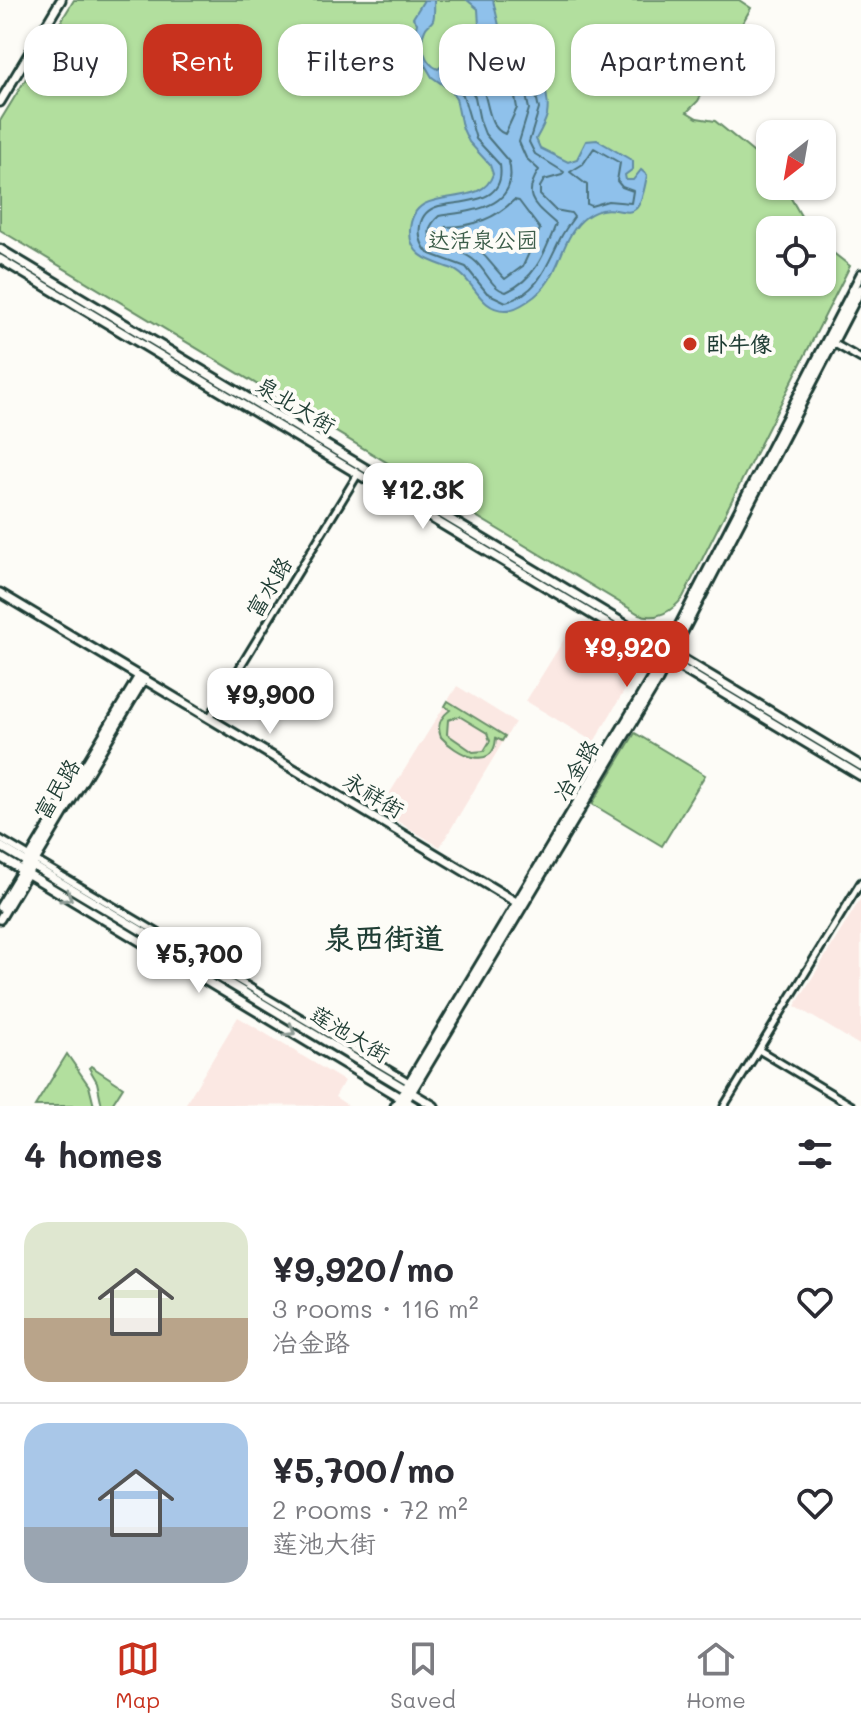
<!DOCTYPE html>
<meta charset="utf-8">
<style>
body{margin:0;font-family:Mali,"LXGW WenKai TC",sans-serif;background:#f2f2f3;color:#2b2b33;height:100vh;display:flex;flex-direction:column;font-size:30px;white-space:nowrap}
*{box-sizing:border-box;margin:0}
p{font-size:26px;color:#7c7c81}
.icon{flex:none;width:44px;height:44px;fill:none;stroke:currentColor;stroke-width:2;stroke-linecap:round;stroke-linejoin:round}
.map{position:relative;height:1106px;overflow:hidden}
.details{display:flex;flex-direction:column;background:#fff;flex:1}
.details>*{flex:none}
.banner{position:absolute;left:24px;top:24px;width:814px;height:72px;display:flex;gap:16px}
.needle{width:52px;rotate:211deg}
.fabs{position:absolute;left:756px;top:120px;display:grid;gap:16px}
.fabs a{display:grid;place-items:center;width:80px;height:80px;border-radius:16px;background:#fff;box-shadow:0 2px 6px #0004;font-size:40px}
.price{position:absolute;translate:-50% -68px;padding:0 18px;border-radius:16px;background:#fff;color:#222;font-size:26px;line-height:52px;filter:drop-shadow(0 2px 4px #0008)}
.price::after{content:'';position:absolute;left:50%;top:48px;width:24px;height:18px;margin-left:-12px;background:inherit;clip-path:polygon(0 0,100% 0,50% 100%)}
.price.active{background:#c8321e;color:#fff}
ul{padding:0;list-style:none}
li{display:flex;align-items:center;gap:24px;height:200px;padding:0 24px}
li+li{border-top:2px solid #e1e1e2}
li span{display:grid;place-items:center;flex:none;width:224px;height:160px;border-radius:24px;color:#555}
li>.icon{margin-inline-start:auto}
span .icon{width:96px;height:96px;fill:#fffc;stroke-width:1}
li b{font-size:34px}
h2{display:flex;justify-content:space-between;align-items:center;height:96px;padding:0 24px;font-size:34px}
.tag{padding:0 28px;border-radius:24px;background:#fff;box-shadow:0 2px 6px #0004;font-size:28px;line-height:72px}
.tag.active{background:#c8321e;color:#fff}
.menu{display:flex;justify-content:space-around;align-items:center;height:112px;border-top:2px solid #e1e1e2;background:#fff;font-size:22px;color:#7c7c81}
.menu a{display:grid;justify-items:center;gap:4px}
.menu .active{color:#c8321e}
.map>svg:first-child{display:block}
.built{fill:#fbe8e3}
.green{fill:#b2df9e;stroke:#688e69;stroke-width:2;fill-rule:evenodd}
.water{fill:#8fc1eb;stroke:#628ca2;stroke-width:2}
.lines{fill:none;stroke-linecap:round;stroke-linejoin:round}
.shore{stroke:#4c727d;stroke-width:2}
.street-casing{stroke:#1f3d34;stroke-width:11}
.secondary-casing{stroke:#1f3d34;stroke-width:13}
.street{stroke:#fdfcf7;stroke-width:5}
.secondary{stroke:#fdfcf7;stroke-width:7}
.oneway{stroke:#8e9c96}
.poi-dot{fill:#c8321e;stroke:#fdfcf7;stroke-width:3}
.labels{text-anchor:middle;stroke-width:8;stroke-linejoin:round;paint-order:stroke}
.park-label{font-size:22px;fill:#3c5d49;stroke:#fdfcf7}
.poi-label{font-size:22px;font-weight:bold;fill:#1f3d34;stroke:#fdfcf7;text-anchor:start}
.street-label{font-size:22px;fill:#1f3d34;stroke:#fdfcf7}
.district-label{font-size:30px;font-weight:bold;fill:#1f3d34;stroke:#fdfcf7}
</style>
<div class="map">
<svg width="861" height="1106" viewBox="0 0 861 1106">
<rect width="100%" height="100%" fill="#fdfcf7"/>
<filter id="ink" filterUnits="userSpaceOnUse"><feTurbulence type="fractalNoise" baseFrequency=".0125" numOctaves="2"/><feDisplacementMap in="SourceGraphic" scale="16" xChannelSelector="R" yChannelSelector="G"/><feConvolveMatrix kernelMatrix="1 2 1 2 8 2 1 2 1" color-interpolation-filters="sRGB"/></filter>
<g filter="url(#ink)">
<path class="built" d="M 571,628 L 622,659 L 629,683 L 594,742 L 526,701 Z
M 457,686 L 515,722 L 440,847 L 379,810 Z
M 861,898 L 861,1046 L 795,1006 Z
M 238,1017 L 344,1081 L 335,1097 L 349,1106 L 185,1105 Z"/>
<path class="green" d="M 74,0 L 739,0 L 751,8 L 698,101 L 687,112 L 697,118 L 715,121 L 770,166 L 770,186 L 784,186 L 809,230 L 770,230 L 770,282 L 822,282 L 822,244 L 850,266 L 683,597 C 673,611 656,621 639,614 L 0,230 L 0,121 Z
M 448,701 L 505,736 L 502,741 L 496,738 C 494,774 455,753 441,737 C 436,725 441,717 450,710 L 445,706 ZM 459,716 L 487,733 L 490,741 L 484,751 L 473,752 L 447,734 L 448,720 Z
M 635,733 L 705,775 L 662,846 L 592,804 Z
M 67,1054 L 89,1086 L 94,1106 L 35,1106 Z
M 91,1066 L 123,1087 L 111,1106 L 102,1106 L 97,1082 L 89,1068 Z"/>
<path class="water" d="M 424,0 L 434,0 C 434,5 435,15 433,20 C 431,24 426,26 425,30 C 418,43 425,64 438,69 L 450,59 L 454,46 L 471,36 L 479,26 L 478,9 L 467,0 L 493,0 L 501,34 L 502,49 L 522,66 L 527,61 C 542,70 550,98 547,115 C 545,123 540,132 536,139 L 540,148 L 568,162 L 577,159 L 586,141 L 597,140 L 633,161 L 633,169 L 625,175 L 626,180 L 633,180 L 641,170 L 647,175 C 636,242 621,192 586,217 C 557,239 564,278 528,301 C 522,305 514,310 506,310 C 478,311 474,276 450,268 C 430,261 409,256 410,230 C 413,179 481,213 493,174 L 490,165 L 469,142 L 462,127 L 456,98 L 449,89 L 432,77 L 416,50 L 419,43 L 415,33 L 417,23 L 413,18 Z"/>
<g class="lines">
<path class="shore" d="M 486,29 L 492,31 L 496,54 L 516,72 L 529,74 L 532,77 L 539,109 L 529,142 L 535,154 L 564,172 L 562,175 L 544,180 L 540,187 L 540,195 L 555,210 L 571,213 L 574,217 C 569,224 564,231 560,239 C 546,267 539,292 506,302 L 487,293 L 466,267 L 428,253 C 415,238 416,212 439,206 C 463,200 506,205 500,165 L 476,139 L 463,95 L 445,75 L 457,63 L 461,52 L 476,41 Z
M 481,51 L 508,79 L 524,86 L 529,109 L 519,142 L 526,158 L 539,170 C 521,198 535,205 556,224 C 545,252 536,279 506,292 C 491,288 487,272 476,262 C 464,251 449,249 434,245 C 426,233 429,225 439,216 C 470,211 520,209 509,162 L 485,134 L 480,121 L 475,97 L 462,75 L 470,57 Z
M 482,74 L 515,97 L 517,108 L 505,134 C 486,127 489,96 479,79 Z
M 594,148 L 620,163 L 617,181 L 622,187 L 633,191 L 631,203 L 608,201 L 591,206 L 587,204 L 587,185 L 570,172 L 583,164 Z
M 514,200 L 519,201 L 540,229 L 523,266 L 505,279 C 480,253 484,246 444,235 L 442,231 L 445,227 C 472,227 495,219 514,200 Z"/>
<g class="street-casing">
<path id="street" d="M 833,343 L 861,359
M 209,718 L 358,474
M 0,839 L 409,1082
M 759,1050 L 852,1106
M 724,1106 L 861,882"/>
</g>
<g class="secondary-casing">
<path id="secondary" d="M 0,102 L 61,0
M 0,249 L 861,766
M 0,259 L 861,776
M 0,593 L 521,905
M 0,846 L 434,1106
M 0,857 L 414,1106
M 0,907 L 139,676
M 0,919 L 144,679
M 395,1106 L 653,676 L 861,274
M 403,1106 L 658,680 L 861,289"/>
</g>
<use href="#street" class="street"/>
<use href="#secondary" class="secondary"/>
</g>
<defs><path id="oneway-chevron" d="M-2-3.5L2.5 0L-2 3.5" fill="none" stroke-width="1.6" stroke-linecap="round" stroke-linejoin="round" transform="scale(2)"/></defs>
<g class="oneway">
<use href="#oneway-chevron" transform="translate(67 897) rotate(31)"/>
<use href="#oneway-chevron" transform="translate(290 1031) rotate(31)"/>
</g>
</g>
<circle class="poi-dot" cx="690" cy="344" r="8"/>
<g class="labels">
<g class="park-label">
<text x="483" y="248">达活泉公园</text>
</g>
<g class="poi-label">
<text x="706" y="352">卧牛像</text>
</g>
<g class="street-label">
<text transform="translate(296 405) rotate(31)" y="8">泉北大街</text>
<text transform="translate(269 587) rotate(-59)" y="8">富水路</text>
<text transform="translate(576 770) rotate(-59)" y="8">冶金路</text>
<text transform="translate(57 789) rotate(-59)" y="8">富民路</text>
<text transform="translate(374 795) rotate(31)" y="8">永祥街</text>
<text transform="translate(350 1034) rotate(31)" y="8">莲池大街</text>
</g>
<g class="district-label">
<text x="384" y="949">泉西街道</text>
</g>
</g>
</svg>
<div class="fabs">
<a><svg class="needle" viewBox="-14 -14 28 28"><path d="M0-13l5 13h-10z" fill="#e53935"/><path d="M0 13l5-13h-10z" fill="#7c7c81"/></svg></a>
<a><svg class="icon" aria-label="locate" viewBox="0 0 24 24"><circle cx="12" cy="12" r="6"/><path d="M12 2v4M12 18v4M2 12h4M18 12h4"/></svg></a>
</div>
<b class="price" style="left:423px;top:531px">¥12.3K</b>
<b class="price active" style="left:627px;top:689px">¥9,920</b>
<b class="price" style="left:270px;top:736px">¥9,900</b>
<b class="price" style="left:199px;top:995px">¥5,700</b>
<div class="banner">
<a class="tag">Buy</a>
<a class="tag active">Rent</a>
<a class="tag">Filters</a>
<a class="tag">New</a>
<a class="tag">Apartment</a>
</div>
</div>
<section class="details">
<h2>4 homes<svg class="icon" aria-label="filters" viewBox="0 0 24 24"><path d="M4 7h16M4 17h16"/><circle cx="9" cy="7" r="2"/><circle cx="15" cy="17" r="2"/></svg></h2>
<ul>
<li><span style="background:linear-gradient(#dfe7d0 60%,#b9a48a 0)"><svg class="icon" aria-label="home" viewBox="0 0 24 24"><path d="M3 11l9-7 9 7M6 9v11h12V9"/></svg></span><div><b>¥9,920/mo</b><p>3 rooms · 116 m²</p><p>冶金路</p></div><svg class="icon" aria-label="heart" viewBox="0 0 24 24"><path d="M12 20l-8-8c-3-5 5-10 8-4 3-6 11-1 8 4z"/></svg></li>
<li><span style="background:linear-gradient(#a9c7e8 65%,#9aa5b1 0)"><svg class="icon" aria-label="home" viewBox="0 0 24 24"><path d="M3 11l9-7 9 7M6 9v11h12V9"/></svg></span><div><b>¥5,700/mo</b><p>2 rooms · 72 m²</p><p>莲池大街</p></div><svg class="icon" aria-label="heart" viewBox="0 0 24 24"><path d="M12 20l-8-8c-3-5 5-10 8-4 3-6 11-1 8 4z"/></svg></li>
</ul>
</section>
<nav class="menu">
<a class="active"><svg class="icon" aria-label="map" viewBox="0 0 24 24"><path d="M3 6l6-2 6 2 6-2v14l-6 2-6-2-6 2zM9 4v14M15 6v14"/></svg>Map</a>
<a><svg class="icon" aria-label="saved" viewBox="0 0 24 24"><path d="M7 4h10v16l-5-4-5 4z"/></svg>Saved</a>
<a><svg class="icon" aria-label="home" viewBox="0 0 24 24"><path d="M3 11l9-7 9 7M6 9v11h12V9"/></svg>Home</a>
</nav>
